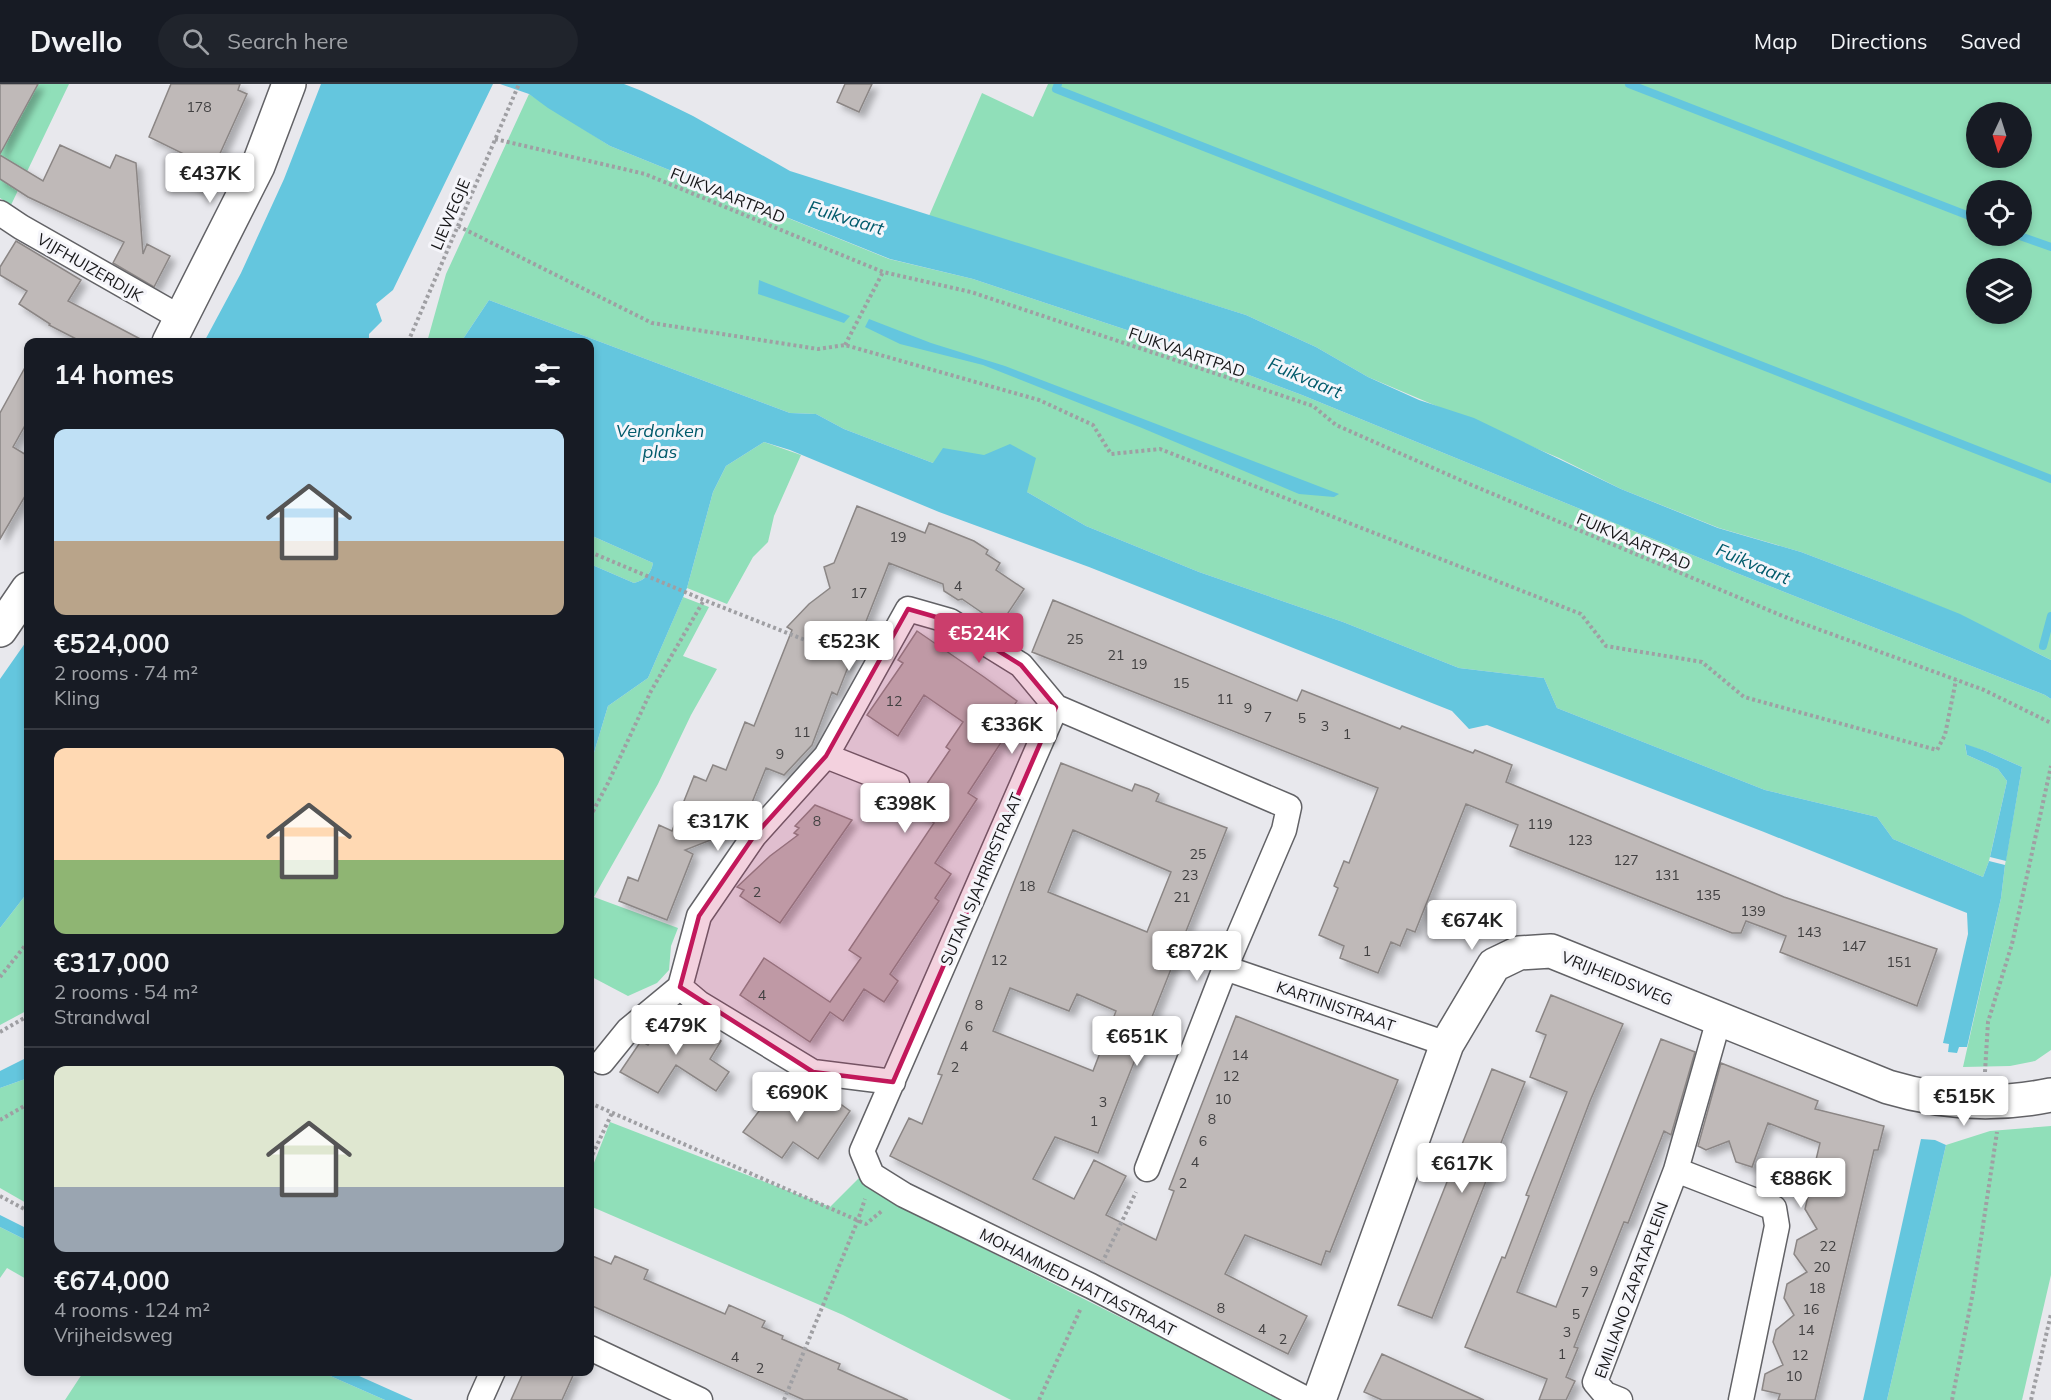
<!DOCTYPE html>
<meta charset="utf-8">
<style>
body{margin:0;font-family:Mulish,sans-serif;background:#20242c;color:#f1f3f6;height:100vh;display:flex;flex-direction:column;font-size:22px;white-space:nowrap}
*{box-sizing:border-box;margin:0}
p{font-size:20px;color:#9ea1a6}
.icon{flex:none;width:33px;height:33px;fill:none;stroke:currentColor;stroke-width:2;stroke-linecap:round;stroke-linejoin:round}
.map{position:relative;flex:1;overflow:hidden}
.drawer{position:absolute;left:24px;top:254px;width:570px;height:1038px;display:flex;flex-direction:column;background:#171b24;border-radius:12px;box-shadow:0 3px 9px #0003}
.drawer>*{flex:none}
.needle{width:39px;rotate:184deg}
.tools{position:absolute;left:1966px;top:18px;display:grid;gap:12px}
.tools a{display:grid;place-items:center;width:66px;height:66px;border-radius:50%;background:#171b24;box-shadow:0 3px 9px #0003;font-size:30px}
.price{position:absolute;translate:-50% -51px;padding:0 14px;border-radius:6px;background:#fff;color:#222;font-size:20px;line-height:39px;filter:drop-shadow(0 2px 3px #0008)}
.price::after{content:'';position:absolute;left:50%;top:36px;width:18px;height:14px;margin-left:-9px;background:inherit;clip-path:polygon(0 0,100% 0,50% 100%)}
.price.selected{background:#cb3e6c;color:#fff}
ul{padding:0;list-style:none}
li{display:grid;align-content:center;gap:12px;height:318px;padding:0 30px}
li+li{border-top:2px solid #363941}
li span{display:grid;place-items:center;height:186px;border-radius:12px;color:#555}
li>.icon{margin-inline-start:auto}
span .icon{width:108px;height:108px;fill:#fffc;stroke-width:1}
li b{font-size:26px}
h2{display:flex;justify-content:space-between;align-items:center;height:72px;padding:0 30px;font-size:26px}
header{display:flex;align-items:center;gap:36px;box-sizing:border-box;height:84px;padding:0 30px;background:#171b24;border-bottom:2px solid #363941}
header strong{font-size:28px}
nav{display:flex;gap:33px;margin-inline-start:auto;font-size:21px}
.search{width:420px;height:54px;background:#20242c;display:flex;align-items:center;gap:15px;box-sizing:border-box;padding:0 21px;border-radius:33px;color:#9ea1a6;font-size:22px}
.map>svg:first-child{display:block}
.green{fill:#90dfb9;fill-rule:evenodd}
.water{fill:#64c6de}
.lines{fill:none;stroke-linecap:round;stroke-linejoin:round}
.stream{stroke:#64c6de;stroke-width:8}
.building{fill:#bfb9b8;stroke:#8b8685;stroke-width:1.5;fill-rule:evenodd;filter:url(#shadow)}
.street-casing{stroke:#626266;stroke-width:27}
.secondary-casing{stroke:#626266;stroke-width:36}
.path{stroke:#9f9fa3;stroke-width:4;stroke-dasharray:3 3;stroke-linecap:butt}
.street{stroke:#fff;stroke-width:24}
.secondary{stroke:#fff;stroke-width:33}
.marked{fill:#c2185b;fill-opacity:0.2;stroke:#c2185b;stroke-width:4.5;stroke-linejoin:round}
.labels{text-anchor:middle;stroke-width:6;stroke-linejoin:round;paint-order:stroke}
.number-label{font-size:14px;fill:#414041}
.street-label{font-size:16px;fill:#171719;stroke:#f5f5fa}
.water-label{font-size:18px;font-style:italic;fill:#005a6b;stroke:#f5f5fa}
</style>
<header>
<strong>Dwello</strong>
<div class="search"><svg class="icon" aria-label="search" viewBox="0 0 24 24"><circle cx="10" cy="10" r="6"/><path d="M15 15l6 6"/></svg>Search here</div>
<nav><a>Map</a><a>Directions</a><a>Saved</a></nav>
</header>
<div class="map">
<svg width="2051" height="1316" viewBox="0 0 2051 1316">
<defs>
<filter id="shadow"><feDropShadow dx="5.5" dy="5.5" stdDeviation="3" flood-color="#0004"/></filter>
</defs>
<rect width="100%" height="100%" fill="#e8e8ed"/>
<path class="green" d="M 0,0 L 69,0 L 11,121 L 0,114 Z
M 1048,0 L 2051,0 L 2051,576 L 1960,531 L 1883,499 L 1801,468 L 1719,444 L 1621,405 L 1559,374 L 1368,293 L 1316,263 L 1246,231 L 929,132 L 982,9 L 1033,33 ZM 1977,28 L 2022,28 L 2022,74 L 1977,74 ZM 1977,106 L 2022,106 L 2022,152 L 1977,152 ZM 1977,184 L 2022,184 L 2022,230 L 1977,230 Z
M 529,10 L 610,62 L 889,175 L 973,195 L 1151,254 L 1302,311 L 1734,488 L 2045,611 L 2051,615 L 2051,966 L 2035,977 L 2010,982 L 1963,983 L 2001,814 L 2005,781 L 2022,683 L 1986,667 L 1965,661 L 1967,671 L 1998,685 L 2007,697 L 1989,777 L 1983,793 L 1893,755 L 1877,733 L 1765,706 L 1557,624 L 1544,594 L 1459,584 L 1343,538 L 1199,488 L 1086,442 L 1027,408 L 933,379 L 844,345 L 816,330 L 790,329 L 489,216 L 461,258 L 427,258 L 446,190 Z
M 764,358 L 801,371 L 774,432 L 768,458 L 753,473 L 727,520 L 687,504 L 713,408 L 726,382 Z
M 590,451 L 653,479 C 651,490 645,496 634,499 L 590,480 Z
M 683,513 L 709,523 L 683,572 L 717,585 L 691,631 L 658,700 L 594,813 L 678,844 L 671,862 L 669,886 L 657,899 L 628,912 L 590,892 L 590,682 L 608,622 L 648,594 Z
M 28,808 L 28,926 L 0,941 L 0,844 Z
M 28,994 L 28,1120 L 0,1104 L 0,1004 Z
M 610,1038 L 830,1123 L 864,1089 L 875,1104 L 903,1124 L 1285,1316 L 1011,1316 L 843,1231 L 590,1122 L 590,1089 Z
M 2051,1042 L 2051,1191 L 2022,1316 L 1887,1316 L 1946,1061 L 1990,1047 Z
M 0,1143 L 28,1157 L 28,1196 L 7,1184 L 0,1194 Z
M 84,1287 L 319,1287 L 385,1316 L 65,1316 Z"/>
<path class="water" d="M 321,0 L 493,0 L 393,206 L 376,220 L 382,237 L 369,250 L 369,258 L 204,258 L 241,189 L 284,95 Z
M 500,0 L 624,0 L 642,7 L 693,32 L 790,87 L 1246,231 L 1316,263 L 1368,293 L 1419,316 L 1474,334 L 1621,405 L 1718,444 L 1801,468 L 1883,499 L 1960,530 L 2051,576 L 2051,615 L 2045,611 L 1734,488 L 1302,311 L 1151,254 L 973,195 L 890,175 L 610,62 L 548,24 L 529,10 Z
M 759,196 L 850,232 L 844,239 L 758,210 Z
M 489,216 L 790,329 L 816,330 L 844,345 L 933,379 L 943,364 L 984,371 L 1010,360 L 1036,374 L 1027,408 L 1086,442 L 1199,488 L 1343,538 L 1459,584 L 1544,594 L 1557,624 L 1765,706 L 1877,733 L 1893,755 L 1983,793 L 1989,777 L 2005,781 L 2001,814 L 1967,963 L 1959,963 L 1957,969 L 1948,968 L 1949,960 L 1943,959 L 1968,850 L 1967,829 L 1764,748 L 1487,641 L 1469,645 L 1452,627 L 1089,483 L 939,428 L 790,366 L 764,358 L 726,382 L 713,408 L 687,504 L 648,594 L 608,622 L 590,682 L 590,480 L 634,499 C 645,496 651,490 653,479 L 590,451 L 590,258 L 461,258 Z
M 869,235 L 931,259 L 1005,282 L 1339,410 L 1334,413 L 1299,410 L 1142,344 L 983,281 L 900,260 L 865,243 Z
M 28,555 L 28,808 L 0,844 L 0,595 Z
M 1965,660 L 1986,667 L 2022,683 L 2006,777 L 1990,773 L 2007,697 L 1998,685 L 1967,671 Z
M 28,973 L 28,994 L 0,1004 L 0,987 Z
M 1921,1055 L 1935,1056 L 1946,1061 L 1887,1316 L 1863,1316 Z
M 0,1131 L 28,1145 L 28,1157 L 0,1143 Z
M 319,1287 L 348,1287 L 413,1316 L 385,1316 Z"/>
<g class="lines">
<path class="stream" d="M 1058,0 L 1056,5 L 2051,395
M 1629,0 L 1977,135
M 2020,152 L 2051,163
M 2043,562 L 2051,532"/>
</g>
<path class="building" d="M 0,0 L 38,0 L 0,70 Z
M 171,0 L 240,0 L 238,6 L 247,10 L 208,96 L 205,95 L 200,105 L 177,94 L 188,72 L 149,53 Z
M 845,0 L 872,0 L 859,28 L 837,18 Z
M 60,61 L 110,84 L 116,71 L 136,79 L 143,170 L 147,160 L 170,172 L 154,203 L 113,179 L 124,158 L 28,113 L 0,95 L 0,71 L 43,97 Z
M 16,157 L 81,196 L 68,217 L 146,258 L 82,258 L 49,241 L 50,240 L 19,220 L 27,207 L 0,191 L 0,183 Z
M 28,278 L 28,336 L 13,363 L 28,372 L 28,407 L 0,455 L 0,329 Z
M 857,422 L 925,449 L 929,439 L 974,457 L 988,466 L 986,470 L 1000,479 L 996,486 L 1024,505 L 1000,541 L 962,515 L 958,516 L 944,507 L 943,500 L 889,479 L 837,611 L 832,608 L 812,661 L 784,691 L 766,684 L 747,731 L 735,726 L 726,750 L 685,766 L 693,770 L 667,836 L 619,817 L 628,793 L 638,797 L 659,741 L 672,747 L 694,692 L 706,697 L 713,681 L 726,686 L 745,638 L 754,642 L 792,546 L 787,543 L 809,520 L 830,504 L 824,483 L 834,479 Z
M 1053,516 L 1297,617 L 1302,606 L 1400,645 L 1402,642 L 1473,669 L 1475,666 L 1512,681 L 1506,698 L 1784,813 L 1937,865 L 1917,922 L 1780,868 L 1786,852 L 1765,844 L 1746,837 L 1741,849 L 1732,849 L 1510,762 L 1518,741 L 1466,720 L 1415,848 L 1407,845 L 1400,862 L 1391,858 L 1378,889 L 1340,874 L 1344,862 L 1319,851 L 1338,804 L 1334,802 L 1344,777 L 1349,779 L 1378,704 L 1032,568 Z
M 917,547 L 984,593 L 1017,617 L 1008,631 L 1011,633 L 1000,651 L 1004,654 L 968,709 L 977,715 L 935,779 L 951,790 L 935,814 L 939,817 L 890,890 L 898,897 L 884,918 L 864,905 L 843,937 L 830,928 L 810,958 L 740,911 L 764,874 L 830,918 L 861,874 L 849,866 L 934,739 L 911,723 L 950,666 L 946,663 L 963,638 L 924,611 L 898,652 L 867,631 L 903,579 L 898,576 Z
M 1061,679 L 1132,707 L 1135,700 L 1149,705 L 1159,710 L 1156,717 L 1227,744 L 1098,1069 L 1055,1053 L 1033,1095 L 1074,1115 L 1094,1076 L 1126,1092 L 1106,1131 L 1156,1156 L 1174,1107 L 1169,1105 L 1236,932 L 1398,996 L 1330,1168 L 1326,1167 L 1321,1181 L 1245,1151 L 1225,1190 L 1307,1232 L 1288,1270 L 890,1072 L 909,1034 L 922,1040 L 942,991 L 938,990 ZM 1073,746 L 1171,788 L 1147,848 L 1048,808 ZM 1010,904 L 1069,927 L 1077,910 L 1116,927 L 1093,987 L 993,947 Z
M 815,721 L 852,736 L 780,839 L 740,812 L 744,806 L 737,803 L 770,772 L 798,751 L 794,749 L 799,744 L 795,742 Z
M 1551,911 L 1623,940 L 1590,1017 L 1517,1208 L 1556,1223 L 1661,955 L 1695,968 L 1671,1051 L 1664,1047 L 1628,1139 L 1624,1138 L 1574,1263 L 1578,1264 L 1566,1293 L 1575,1297 L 1566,1316 L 1539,1316 L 1547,1295 L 1465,1263 L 1502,1173 L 1505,1174 L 1529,1112 L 1526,1111 L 1567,1008 L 1530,993 L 1546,951 L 1536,947 Z
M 666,935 L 688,936 L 721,957 L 710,975 L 729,988 L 716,1007 L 676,981 L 658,1009 L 620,988 L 641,957 L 648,961 Z
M 1721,979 L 1818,1017 L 1815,1025 L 1884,1042 L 1878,1066 L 1874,1066 L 1815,1316 L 1778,1316 L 1780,1310 L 1762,1306 L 1765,1290 L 1783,1281 L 1773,1258 L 1776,1246 L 1794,1231 L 1784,1214 L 1787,1200 L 1807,1188 L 1794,1170 L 1797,1156 L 1817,1145 L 1805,1125 L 1808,1112 L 1825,1100 L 1815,1080 L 1820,1059 L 1768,1039 L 1752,1083 L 1736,1078 L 1729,1057 L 1706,1066 L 1698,1062 Z
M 1492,985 L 1525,998 L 1432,1234 L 1398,1221 Z
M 788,1002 L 810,1016 L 812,1012 L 823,1019 L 828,1011 L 850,1027 L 818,1075 L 793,1058 L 782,1074 L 743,1048 L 769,1014 L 777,1019 Z
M 590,1171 L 611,1180 L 615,1172 L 648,1186 L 644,1195 L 725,1230 L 729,1221 L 765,1237 L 762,1243 L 783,1252 L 782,1255 L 840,1280 L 838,1285 L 908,1316 L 804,1316 L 590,1221 Z
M 1382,1270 L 1484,1316 L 1382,1316 L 1364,1308 Z
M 524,1287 L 575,1287 L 562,1316 L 511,1316 Z"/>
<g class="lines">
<g class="street-casing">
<path id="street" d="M 0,129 L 21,143 L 181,234
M 826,672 L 897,700
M 1225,884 L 1447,960
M 680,903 L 699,832 L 754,752 L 826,672 L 908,525 L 950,537 L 1021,581 L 1056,623
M 680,903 L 699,919 L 813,988 L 893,998
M 602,978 L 628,946 L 680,903
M 1147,1085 L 1225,884 L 1284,746 L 1289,723 L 1056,623 L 862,1067 L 872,1091 L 904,1111 L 1091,1202 L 1308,1316
M 1676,1086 L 1719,935
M 590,1264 L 700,1316
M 480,1316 L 493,1287
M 1620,1316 L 1605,1310 L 1595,1298 L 1676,1086 L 1774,1124 L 1777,1142 L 1741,1316"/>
</g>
<g class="secondary-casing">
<path id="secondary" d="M 169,258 L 258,82 L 289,0
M 0,546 L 28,505
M 1319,1316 L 1447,960 L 1494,881 L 1519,869 L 1551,867 L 1888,1003 C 1941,1019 1997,1022 2051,1011"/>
</g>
<path class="path" d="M 495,55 L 645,90 L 883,188 L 971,208 L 1313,322 L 1336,341 L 1467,399 L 1785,533 L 1984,606 L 2051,639
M 458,142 L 652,239 L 818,265 L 845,261 L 1039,316 L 1093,341 L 1111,370 L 1160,365 L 1581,530 L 1606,562 L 1702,578 L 1744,613 L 1937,666 L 1945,651 L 1956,596
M 408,258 L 519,0
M 845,261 L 883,188
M 590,468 L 704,516 L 853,575
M 590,733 L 608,699 L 651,607 L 704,516
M 0,893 L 28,858
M 0,948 L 28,932
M 1985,988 L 1988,938 L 2012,860 L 2051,682
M 590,1019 L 866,1140 L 883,1126
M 0,1036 L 28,1020
M 590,1076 L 612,1029
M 0,1112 L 28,1127
M 1102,1179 L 1136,1108
M 784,1316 L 858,1136 L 865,1115
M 1039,1316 L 1081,1224
M 1952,1316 L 1973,1208 L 1997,1048
M 2031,1316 L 2051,1230"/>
<use href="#street" class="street"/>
<use href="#secondary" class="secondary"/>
</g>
<path class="marked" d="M 908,525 L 950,537 L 1021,581 L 1056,623 L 893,998 L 813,988 L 680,903 L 699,832 L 754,752 L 826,672 Z"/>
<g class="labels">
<g class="number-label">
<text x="199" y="28">178</text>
<text x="898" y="458">19</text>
<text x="958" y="507">4</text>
<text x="859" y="514">17</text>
<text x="1075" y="560">25</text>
<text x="1116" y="576">21</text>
<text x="1139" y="585">19</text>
<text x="1181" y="604">15</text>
<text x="1225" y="620">11</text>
<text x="894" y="622">12</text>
<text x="1248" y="629">9</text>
<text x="1268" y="638">7</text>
<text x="1302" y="639">5</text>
<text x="1325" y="647">3</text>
<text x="802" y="653">11</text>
<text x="1347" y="655">1</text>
<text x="780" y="675">9</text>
<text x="817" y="742">8</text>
<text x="1540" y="745">119</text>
<text x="1580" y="761">123</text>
<text x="1198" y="775">25</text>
<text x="1626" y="781">127</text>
<text x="1190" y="796">23</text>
<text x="1667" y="796">131</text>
<text x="1027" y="807">18</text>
<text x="757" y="813">2</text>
<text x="1708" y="816">135</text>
<text x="1182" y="818">21</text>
<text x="1753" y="832">139</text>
<text x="1809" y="853">143</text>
<text x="1854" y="867">147</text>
<text x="1367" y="872">1</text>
<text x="999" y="881">12</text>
<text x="1899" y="883">151</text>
<text x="762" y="916">4</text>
<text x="979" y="926">8</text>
<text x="969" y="947">6</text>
<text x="964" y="967">4</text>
<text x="1240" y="976">14</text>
<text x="955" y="988">2</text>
<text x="1231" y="997">12</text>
<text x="1223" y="1020">10</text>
<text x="1103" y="1023">3</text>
<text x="1212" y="1040">8</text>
<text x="1094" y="1042">1</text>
<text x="1203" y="1062">6</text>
<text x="1195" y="1083">4</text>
<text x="1183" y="1104">2</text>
<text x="1828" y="1167">22</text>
<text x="1822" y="1188">20</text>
<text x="1594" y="1192">9</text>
<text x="1817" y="1209">18</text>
<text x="1585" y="1213">7</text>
<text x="1221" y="1229">8</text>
<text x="1811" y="1230">16</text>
<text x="1576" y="1235">5</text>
<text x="1262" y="1250">4</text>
<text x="1806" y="1251">14</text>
<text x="1567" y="1253">3</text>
<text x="1283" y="1260">2</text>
<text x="1562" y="1275">1</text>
<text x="1800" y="1276">12</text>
<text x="735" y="1278">4</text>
<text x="760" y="1289">2</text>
<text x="1794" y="1297">10</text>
</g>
<g class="street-label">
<text transform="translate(728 111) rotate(22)" y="6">FUIKVAARTPAD</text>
<text transform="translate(450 130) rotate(-67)" y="6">LIEWEGJE</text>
<text transform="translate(90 183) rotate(30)" y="6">VIJFHUIZERDIJK</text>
<text transform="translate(1187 268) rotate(19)" y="6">FUIKVAARTPAD</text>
<text transform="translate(1634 457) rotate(23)" y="6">FUIKVAARTPAD</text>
<text transform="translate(981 795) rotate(-67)" y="6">SUTAN SJAHRIRSTRAAT</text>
<text transform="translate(1617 894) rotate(22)" y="6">VRIJHEIDSWEG</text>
<text transform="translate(1336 922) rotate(19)" y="6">KARTINISTRAAT</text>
<text transform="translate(1078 1198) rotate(27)" y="6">MOHAMMED HATTASTRAAT</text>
<text transform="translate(1631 1206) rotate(-70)" y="6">EMILIANO ZAPATAPLEIN</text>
</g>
<g class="water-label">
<text transform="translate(846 134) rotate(17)" y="6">Fuikvaart</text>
<text transform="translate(1305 294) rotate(23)" y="6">Fuikvaart</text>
<text x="660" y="353">Verdonken<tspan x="660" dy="21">plas</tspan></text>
<text transform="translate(1753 480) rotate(23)" y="6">Fuikvaart</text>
</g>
</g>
</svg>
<div class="tools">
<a><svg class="needle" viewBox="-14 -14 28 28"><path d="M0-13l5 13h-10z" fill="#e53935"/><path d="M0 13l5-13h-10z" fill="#9ea1a6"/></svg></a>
<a><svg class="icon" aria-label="locate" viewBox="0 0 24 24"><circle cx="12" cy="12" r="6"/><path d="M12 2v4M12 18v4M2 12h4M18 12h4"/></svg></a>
<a><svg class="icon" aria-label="layers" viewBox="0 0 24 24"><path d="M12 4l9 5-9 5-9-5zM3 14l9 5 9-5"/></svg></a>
</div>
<b class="price" style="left:210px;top:120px">€437K</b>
<b class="price selected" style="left:979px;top:580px">€524K</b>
<b class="price" style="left:849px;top:588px">€523K</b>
<b class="price" style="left:1012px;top:671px">€336K</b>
<b class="price" style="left:905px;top:750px">€398K</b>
<b class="price" style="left:718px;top:768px">€317K</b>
<b class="price" style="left:1472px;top:867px">€674K</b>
<b class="price" style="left:1197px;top:898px">€872K</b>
<b class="price" style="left:676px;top:972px">€479K</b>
<b class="price" style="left:1137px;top:983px">€651K</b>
<b class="price" style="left:797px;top:1039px">€690K</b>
<b class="price" style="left:1964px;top:1043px">€515K</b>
<b class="price" style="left:1462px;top:1110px">€617K</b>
<b class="price" style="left:1801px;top:1125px">€886K</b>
<section class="drawer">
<h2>14 homes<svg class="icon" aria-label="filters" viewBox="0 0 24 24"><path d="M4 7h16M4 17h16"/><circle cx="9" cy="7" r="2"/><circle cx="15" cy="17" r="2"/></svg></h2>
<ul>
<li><span style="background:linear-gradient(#bfe0f5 60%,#b9a48a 0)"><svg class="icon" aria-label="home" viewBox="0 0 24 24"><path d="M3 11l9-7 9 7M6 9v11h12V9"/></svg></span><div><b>€524,000</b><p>2 rooms · 74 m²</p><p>Kling</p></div></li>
<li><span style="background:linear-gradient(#ffd9b3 60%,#8fb573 0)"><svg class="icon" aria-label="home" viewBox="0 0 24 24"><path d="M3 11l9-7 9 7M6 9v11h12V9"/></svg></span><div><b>€317,000</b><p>2 rooms · 54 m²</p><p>Strandwal</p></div></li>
<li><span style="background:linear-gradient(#dfe7d0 65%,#9aa5b1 0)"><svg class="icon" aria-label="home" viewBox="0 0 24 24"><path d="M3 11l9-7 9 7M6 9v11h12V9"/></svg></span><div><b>€674,000</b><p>4 rooms · 124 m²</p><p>Vrijheidsweg</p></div></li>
</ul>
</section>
</div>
